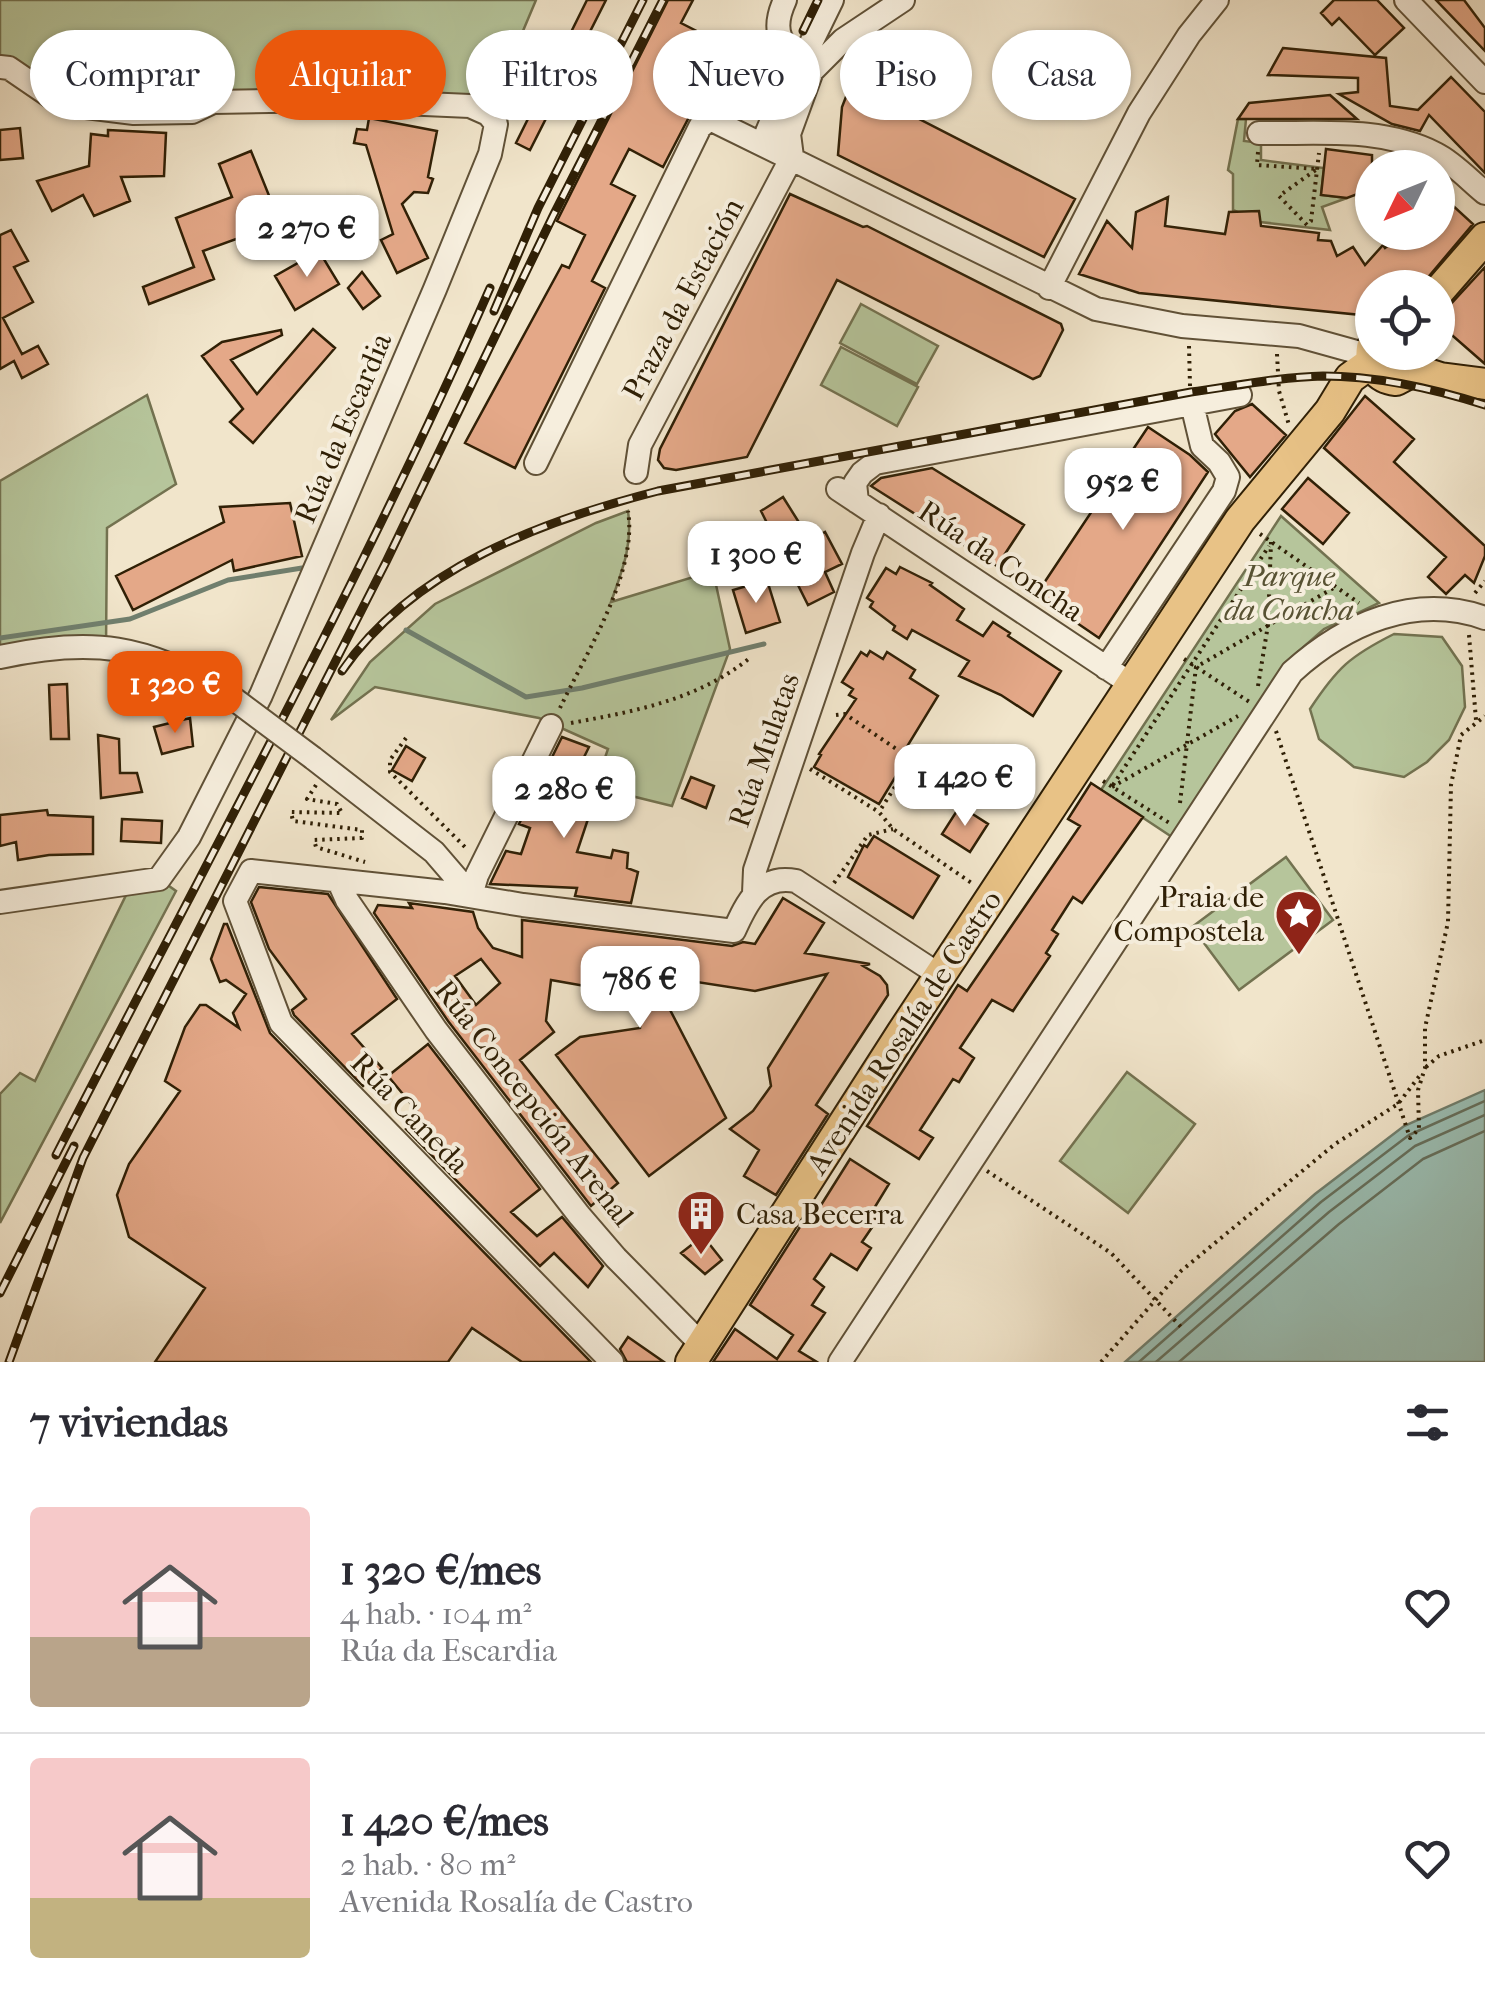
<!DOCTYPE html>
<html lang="es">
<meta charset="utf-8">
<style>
body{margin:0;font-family:"IM FELL French Canon",serif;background:#f7f7f7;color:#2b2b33;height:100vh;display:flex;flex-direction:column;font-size:38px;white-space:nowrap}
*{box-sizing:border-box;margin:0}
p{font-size:32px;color:#7c7c81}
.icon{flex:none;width:55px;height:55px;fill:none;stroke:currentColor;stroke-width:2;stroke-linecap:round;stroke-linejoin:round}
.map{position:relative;height:1362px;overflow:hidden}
.panel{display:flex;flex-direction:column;background:#fff;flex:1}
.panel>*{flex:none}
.banner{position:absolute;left:30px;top:30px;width:1425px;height:90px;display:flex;gap:20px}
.needle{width:65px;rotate:227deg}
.controls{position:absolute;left:1355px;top:150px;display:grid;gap:20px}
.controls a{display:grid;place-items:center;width:100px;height:100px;border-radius:50%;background:#fff;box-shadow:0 2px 8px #0004;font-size:50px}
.price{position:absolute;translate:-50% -85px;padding:0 22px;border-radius:20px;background:#fff;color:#222;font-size:32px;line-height:65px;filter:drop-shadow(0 2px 5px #0008)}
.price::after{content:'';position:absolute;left:50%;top:60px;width:30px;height:22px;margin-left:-15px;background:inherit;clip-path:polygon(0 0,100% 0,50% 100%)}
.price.selected{background:#ea580c;color:#fff}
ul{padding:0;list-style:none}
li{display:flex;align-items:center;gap:30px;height:250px;padding:0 30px}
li+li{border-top:2px solid #e1e1e2}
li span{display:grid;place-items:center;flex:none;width:280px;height:200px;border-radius:10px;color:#555}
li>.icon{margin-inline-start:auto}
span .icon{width:120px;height:120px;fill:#fffc;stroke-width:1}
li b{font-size:42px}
h2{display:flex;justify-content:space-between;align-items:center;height:120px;padding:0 30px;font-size:42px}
.tag{padding:0 35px;border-radius:45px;background:#fff;box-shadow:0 2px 8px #0004;font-size:35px;line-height:90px}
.tag.selected{background:#ea580c;color:#fff}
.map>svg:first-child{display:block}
.green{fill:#b6c59b;stroke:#737250;stroke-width:2.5}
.water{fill:#9bbfb4;stroke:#707f6e;stroke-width:2.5}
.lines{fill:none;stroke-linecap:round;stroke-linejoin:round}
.shore{stroke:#66705d;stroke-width:2.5}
.stream{stroke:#707f6e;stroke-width:5}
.building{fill:#e4a888;stroke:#302006;stroke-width:2.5;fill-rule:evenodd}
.minor-casing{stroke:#605137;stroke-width:26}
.major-casing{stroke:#302006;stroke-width:34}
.path{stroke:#302006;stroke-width:4;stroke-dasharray:2.5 5;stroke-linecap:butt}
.minor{stroke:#f6eedd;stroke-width:22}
.major{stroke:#e8c286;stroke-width:30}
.rail-casing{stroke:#302006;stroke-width:9}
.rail{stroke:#f6eedd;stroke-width:5;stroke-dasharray:15;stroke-linecap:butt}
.minor-bridge-casing{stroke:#605137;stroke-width:26;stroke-linecap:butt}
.minor-bridge{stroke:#f6eedd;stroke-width:22}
.labels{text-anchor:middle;stroke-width:8;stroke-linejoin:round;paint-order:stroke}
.street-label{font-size:30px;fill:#302006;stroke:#f6eedd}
.park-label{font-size:30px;font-style:italic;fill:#585233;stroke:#f6eedd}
.poi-label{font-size:30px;fill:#302006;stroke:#f6eedd;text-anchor:end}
</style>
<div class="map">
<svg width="1485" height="1362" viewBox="0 0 1485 1362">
<rect width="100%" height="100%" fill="#f1e5cb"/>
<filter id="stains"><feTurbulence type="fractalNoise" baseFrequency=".002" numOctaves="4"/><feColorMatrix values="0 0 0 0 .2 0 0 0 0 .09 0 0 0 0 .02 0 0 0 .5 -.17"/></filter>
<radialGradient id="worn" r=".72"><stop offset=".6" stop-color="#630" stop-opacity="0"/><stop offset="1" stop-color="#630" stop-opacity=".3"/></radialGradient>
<path class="green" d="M 0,0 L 536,0 L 488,114 L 86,107 L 0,67 Z
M 1238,119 L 1246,119 L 1244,141 L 1261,143 L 1261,160 L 1324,168 L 1321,195 L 1347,198 L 1322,207 L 1330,230 L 1260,222 L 1233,210 L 1233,174 L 1228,170 Z
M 861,304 L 938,346 L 917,384 L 840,343 Z
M 841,347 L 918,387 L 897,426 L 821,385 Z
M 147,395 L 176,484 L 107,528 L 106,648 L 0,657 L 0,481 Z
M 628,511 C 633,545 622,571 611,602 L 713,571 L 730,649 L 672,806 L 595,787 L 608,749 L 539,718 L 375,687 L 331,720 L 370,662 L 435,604 L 596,523 Z
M 1281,516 L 1379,603 L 1324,629 L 1285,663 L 1175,839 L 1101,790 Z
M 1394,634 L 1442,637 L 1462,666 L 1465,707 L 1449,740 L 1427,762 L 1404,777 L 1354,767 L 1319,739 L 1310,709 C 1337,668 1350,656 1394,634 Z
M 1286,857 L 1333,920 L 1239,990 L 1192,927 Z
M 159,879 L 176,891 L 0,1223 L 0,1094 L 20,1073 L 35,1081 L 132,883 Z
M 1127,1072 L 1195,1124 L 1128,1213 L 1060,1161 Z"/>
<path class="water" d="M 1485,1090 L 1485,1362 L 1125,1362 L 1315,1194 L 1404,1126 Z"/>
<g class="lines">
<path class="shore" d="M 1139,1362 L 1321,1202 L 1409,1135 L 1485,1101
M 1156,1362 L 1329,1212 L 1415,1146 L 1485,1115
M 1179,1362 L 1339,1224 L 1423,1159 L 1485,1131"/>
<path class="stream" d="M 406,630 L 526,697 L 582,688 L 764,644
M 0,638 L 130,619 L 228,580 L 302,568"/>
</g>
<path class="building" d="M 587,0 L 606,0 L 530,150 L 516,143 Z
M 668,0 L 693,0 L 681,23 L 726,46 L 663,167 L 629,149 L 611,184 L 635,196 L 592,281 L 605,288 L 515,468 L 465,443 L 562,265 L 569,268 L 585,235 L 557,221 Z
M 1334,0 L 1377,0 L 1404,28 L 1375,55 L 1339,18 L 1332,25 L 1321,13 Z
M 1436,0 L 1464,0 L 1485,28 L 1485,51 Z
M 1283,48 L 1386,58 L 1390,106 L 1418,110 L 1451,77 L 1485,112 L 1485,173 L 1429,115 L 1420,131 L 1392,124 L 1339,94 L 1358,92 L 1358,78 L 1268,75 Z
M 851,84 L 1075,199 L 1044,257 L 838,155 L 842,107 Z
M 1330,95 L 1357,119 L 1238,119 L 1249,103 Z
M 369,118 L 437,131 L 428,177 L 433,179 L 428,193 L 414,192 L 402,204 L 428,258 L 397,273 L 381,240 L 393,234 L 366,145 L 354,143 L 357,129 L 367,130 Z
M 20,128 L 23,158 L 0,160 L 0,130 Z
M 108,130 L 166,133 L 164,176 L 121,177 L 130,201 L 94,216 L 83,195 L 52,211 L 37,181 L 89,166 L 91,134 L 108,136 Z
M 1326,149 L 1372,155 L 1372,195 L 1360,193 L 1347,198 L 1321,195 Z
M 251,151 L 270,198 L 253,205 L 266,237 L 251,243 L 247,235 L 203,251 L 214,279 L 149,304 L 143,287 L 194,267 L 176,218 L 232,197 L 219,164 Z
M 1438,192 L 1473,224 L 1419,288 L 1372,288 L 1372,316 L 1139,293 L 1079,274 L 1107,221 L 1132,248 L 1136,212 L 1168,197 L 1165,226 L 1225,234 L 1229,212 L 1259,211 L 1261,226 L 1319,233 L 1318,240 L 1331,241 L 1337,256 L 1353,247 L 1365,265 L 1383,245 L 1385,248 L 1402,235 L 1406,241 L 1413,232 L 1438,232 Z
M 790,194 L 863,227 L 867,226 L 1061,324 L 1063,330 L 1040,376 L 1033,379 L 837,280 L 747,457 L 676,470 L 664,468 L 658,460 L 660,449 Z
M 11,230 L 28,261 L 14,267 L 33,302 L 3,318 L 22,354 L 38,346 L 48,364 L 22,378 L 14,361 L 0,369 L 0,235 Z
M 319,251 L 339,284 L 295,310 L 275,276 Z
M 1485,267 L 1485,364 L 1438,323 L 1438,318 Z
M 362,272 L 380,296 L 363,309 L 348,288 Z
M 313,329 L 335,348 L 253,443 L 230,422 L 243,409 L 202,356 L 222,342 L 281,330 L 282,335 L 231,360 L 257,394 Z
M 1365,396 L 1414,439 L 1394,462 L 1485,546 L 1485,556 L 1474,583 L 1465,575 L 1446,594 L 1428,577 L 1446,557 L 1324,448 Z
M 1252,404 L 1286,435 L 1250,477 L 1215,434 L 1235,411 Z
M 1148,427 L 1190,455 L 1208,472 L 1099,638 L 1036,595 Z
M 932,468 L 1024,525 L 997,566 L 871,486 L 881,478 Z
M 1308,478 L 1349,513 L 1323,544 L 1282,509 Z
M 783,497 L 810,540 L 825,532 L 842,564 L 825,572 L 834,592 L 808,605 L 761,511 Z
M 290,503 L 302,556 L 234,571 L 232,560 L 133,610 L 116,576 L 224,522 L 220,507 Z
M 900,567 L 932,583 L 930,585 L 964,609 L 957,620 L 983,636 L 993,622 L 1010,633 L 1008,636 L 1061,671 L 1033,716 L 1001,695 L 959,676 L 969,661 L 912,630 L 907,639 L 893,630 L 895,626 L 870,607 L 873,602 L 867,598 L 886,568 L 896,574 Z
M 767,580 L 780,622 L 746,633 L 733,590 Z
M 870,651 L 883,659 L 887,652 L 915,670 L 910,678 L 938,696 L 900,758 L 905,761 L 879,804 L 814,767 L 821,755 L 819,754 L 856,699 L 849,695 L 853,689 L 842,682 L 861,652 L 867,656 Z
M 67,684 L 69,739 L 51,739 L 49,685 Z
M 190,718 L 193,746 L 162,754 L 154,727 Z
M 98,735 L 119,739 L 120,773 L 137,773 L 142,792 L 101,798 Z
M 562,737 L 589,747 L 560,806 L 589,816 L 577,852 L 611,858 L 613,850 L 628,853 L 627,868 L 638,872 L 631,903 L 575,896 L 577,888 L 490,884 L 506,851 L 521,854 L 530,828 L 519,824 Z
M 406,746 L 425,758 L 412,781 L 392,770 Z
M 691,777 L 714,786 L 706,808 L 682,798 Z
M 1091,783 L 1143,817 L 1082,903 L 1073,897 L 1052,930 L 1058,934 L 1046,953 L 1050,956 L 1013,1011 L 992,1000 L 960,1048 L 974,1058 L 959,1082 L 953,1079 L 920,1130 L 933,1138 L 919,1159 L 867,1126 L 958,985 L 967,991 L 1080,826 L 1068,819 Z
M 960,806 L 988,824 L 970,852 L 942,834 Z
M 47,810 L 48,815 L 93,817 L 93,854 L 49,855 L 18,860 L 16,842 L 0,846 L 0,815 Z
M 122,819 L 162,821 L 161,843 L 121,841 Z
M 874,836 L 939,876 L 913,918 L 848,877 L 864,845 L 867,847 Z
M 259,887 L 328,894 L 397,999 L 352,1034 L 382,1068 L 363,1086 L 294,1015 L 292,1010 L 306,999 L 269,949 L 251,902 Z
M 783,898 L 824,923 L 805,953 L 870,964 L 863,966 L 880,976 L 887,985 L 888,995 L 816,1105 L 828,1114 L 776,1195 L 744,1176 L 759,1150 L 730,1129 L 753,1111 L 771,1086 L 768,1068 L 827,974 L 755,991 L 652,975 L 726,1118 L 649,1176 L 556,1055 L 580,1037 L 640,1028 L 642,996 L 551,980 L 546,1021 L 554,1032 L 520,1060 L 618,1183 L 591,1206 L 448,1021 L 374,913 L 378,905 L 412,908 L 409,903 L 473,912 L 478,928 L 493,948 L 522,957 L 522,920 L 732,946 L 743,942 L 755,944 ZM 481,959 L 500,983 L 476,1005 L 455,976 Z
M 224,924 L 227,924 L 270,1033 L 591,1362 L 522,1362 L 472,1328 L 448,1362 L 155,1362 L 205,1288 L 129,1237 L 117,1195 L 129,1164 L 180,1091 L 165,1081 L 185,1027 L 200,1005 L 206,1005 L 239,1028 L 233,1013 L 246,994 L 226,980 L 220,982 L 211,959 Z
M 428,1044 L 540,1189 L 511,1212 L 537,1236 L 562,1217 L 603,1266 L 588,1287 L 554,1253 L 540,1266 L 406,1129 L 421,1116 L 388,1076 Z
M 850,1159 L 889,1184 L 870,1215 L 877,1220 L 862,1242 L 871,1248 L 857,1270 L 831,1254 L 814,1279 L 824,1287 L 812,1305 L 825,1313 L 799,1351 L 817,1362 L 713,1362 L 735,1329 L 777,1359 L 793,1335 L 750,1305 L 812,1208 L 816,1213 Z
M 703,1236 L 722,1260 L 705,1274 L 681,1253 Z
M 628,1337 L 664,1362 L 627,1362 L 620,1349 Z"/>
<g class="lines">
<g class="minor-casing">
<path id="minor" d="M 785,0 C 768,37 785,47 812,71
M 1406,0 L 1485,82
M 0,67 L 9,68 L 50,96 L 86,107 L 134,113 L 192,112 L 213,102 L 334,100 L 470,106 L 488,114 L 496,124 L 490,154 L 435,289 L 261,695 L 189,837 L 159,879 L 0,902
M 812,71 L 843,40 L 903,0
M 712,120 L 1096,309 L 1182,326 L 1299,336 L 1371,356
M 1259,133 C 1318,134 1381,126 1436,154 C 1454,163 1470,181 1485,193
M 792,157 L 789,134 L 812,71 L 811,43 L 832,0
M 1049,288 L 1139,113 L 1189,35 L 1217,0
M 536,463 L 700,127 C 721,112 721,86 741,72 L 762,74 L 778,89 L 778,106 L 767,132 L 774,148
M 636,472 L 640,445 L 792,157
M 838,489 L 1131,684
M 857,502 L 855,483 L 862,473 L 875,463 L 1240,395
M 0,657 C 92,637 146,645 226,693
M 1106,668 L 1224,491 L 1228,477 L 1219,462 L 1202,446 L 1192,404
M 313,758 L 434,852 L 471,895
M 339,882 L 347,900 L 436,1030 L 579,1215 L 616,1258 L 702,1345
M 754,893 L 755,870 L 863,553 L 879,515
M 471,895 L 477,875 L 551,726
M 612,1362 L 281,1023 L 235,901 L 251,871 L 445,892 L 523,905 L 734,931 C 747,902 760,874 796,881 L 941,976
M 840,1362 L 1292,672 C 1345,624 1414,593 1485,618"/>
</g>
<g class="major-casing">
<path id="major" d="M 1438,292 L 1485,238
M 1372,348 C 1369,366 1378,378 1396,380 L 1415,370 L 1419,352
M 1415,370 L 1440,378 L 1485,384
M 691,1362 L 902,1033 L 1240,520 L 1330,411 L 1350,378 L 1372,362"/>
</g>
<path class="path" d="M 1258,152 L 1257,165 L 1317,169 L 1279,196 L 1307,225 L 1311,221 L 1319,153
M 1189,346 L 1190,386
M 1277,354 L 1279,391 L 1289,425
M 1260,534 L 1359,603
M 1475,593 L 1485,581
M 1469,635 L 1476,720
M 1184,659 L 1251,703
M 1258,686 L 1268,625 L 1271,542
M 560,708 C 586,653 638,572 628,511
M 836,715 L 845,714 L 908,757 L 910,763 L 879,812
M 571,723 C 636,711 698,700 751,657
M 1276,731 L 1410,1138 L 1419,1129 L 1418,1090 L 1425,1068 L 1425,1028 L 1448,922 L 1451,785 L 1461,735 L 1485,716
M 406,738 L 390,760 L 390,772 L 466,848
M 810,769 L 879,812 L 893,829 L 973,884
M 1103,781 L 1171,824
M 316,785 L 307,799 L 337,804 L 342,813 L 291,812 L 293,821 L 362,830 L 362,838 L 314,840 L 316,847 L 365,862
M 1113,785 L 1269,546
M 1112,787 L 1238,716
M 1180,803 L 1196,667 L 1337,586
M 834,883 L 868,835 L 893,829
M 1426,1067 L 1439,1056 L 1485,1040
M 987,1171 L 1111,1253 L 1183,1329
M 1101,1362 L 1181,1271 L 1335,1144 L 1398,1104 L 1421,1074"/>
<use href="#minor" class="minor"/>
<use href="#major" class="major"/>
<g class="rail-casing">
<path id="rail" d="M 803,31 L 818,0
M 494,311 L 538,208 L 643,0
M 342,671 C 413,568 542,521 658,491 L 1191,392 C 1235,386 1279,377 1323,376 C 1376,376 1435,389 1485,405
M 56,1155 C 203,868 360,584 490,288
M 0,1293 L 74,1146
M 9,1362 L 83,1158 L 386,562 L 553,216 L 663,0"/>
</g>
<use href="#rail" class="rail"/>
<g class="minor-bridge-casing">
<path id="minor-bridge" d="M 226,693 L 313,758"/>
</g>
<use href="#minor-bridge" class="minor-bridge"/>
</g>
<defs>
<g id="sight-pin" transform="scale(2.5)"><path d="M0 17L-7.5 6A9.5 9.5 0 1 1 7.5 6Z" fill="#8f2418" stroke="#f6eedd"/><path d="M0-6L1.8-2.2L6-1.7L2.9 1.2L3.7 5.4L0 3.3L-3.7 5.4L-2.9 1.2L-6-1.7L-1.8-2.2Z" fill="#fff"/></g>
<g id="building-pin" transform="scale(2.5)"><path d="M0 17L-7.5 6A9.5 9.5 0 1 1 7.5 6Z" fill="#8f2418" stroke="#f6eedd"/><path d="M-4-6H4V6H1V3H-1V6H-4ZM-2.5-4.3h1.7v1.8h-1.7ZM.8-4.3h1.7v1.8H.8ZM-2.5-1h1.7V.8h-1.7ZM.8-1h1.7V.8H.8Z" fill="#fff"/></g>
</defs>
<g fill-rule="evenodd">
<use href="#sight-pin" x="1299" y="914"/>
<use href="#building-pin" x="701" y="1214"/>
</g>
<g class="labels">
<g class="street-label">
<text transform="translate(683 299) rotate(-62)" y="10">Praza da Estación</text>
<text transform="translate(343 428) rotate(-67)" y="10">Rúa da Escardia</text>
<text transform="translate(1001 561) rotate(34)" y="10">Rúa da Concha</text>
<text transform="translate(764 750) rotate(-71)" y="10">Rúa Mulatas</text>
<text transform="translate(904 1032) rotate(-57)" y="10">Avenida Rosalía de Castro</text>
<text transform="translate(534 1103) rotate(52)" y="10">Rúa Concepción Arenal</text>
<text transform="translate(410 1113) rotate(46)" y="10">Rúa Caneda</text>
</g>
<g class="park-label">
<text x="1289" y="586">Parque<tspan x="1289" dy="34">da Concha</tspan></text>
</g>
<g class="poi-label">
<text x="1264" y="907">Praia de<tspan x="1264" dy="34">Compostela</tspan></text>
<text x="736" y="1224" text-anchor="start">Casa Becerra</text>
</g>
</g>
<rect width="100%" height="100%" filter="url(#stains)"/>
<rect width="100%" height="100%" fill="url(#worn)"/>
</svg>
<div class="controls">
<a><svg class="needle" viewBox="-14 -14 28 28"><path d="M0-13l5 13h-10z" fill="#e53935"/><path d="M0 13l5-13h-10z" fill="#7c7c81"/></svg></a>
<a><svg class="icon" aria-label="locate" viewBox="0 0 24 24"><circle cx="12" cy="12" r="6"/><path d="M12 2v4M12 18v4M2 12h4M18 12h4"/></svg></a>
</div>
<b class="price" style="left:307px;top:280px">2 270 €</b>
<b class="price" style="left:1123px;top:533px">952 €</b>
<b class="price" style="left:756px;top:606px">1 300 €</b>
<b class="price selected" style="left:175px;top:736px">1 320 €</b>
<b class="price" style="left:965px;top:829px">1 420 €</b>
<b class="price" style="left:564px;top:841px">2 280 €</b>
<b class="price" style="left:640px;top:1031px">786 €</b>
<div class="banner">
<a class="tag">Comprar</a>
<a class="tag selected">Alquilar</a>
<a class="tag">Filtros</a>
<a class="tag">Nuevo</a>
<a class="tag">Piso</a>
<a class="tag">Casa</a>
</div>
</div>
<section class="panel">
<h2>7 viviendas<svg class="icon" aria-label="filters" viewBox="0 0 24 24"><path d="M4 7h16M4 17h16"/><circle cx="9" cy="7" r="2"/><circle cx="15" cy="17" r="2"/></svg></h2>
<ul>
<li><span style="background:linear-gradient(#f6c9c9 65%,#b9a48a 0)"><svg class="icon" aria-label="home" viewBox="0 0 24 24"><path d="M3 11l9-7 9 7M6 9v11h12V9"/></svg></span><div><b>1 320 €/mes</b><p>4 hab. · 104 m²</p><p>Rúa da Escardia</p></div><svg class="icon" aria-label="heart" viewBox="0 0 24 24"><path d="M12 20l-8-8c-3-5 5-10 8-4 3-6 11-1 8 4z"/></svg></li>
<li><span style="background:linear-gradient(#f6c9c9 70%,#c2b280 0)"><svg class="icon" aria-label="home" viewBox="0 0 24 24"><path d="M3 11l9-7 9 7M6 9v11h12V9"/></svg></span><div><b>1 420 €/mes</b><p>2 hab. · 80 m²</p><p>Avenida Rosalía de Castro</p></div><svg class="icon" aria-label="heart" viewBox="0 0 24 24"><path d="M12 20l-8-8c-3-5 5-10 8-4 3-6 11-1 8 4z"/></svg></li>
</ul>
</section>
